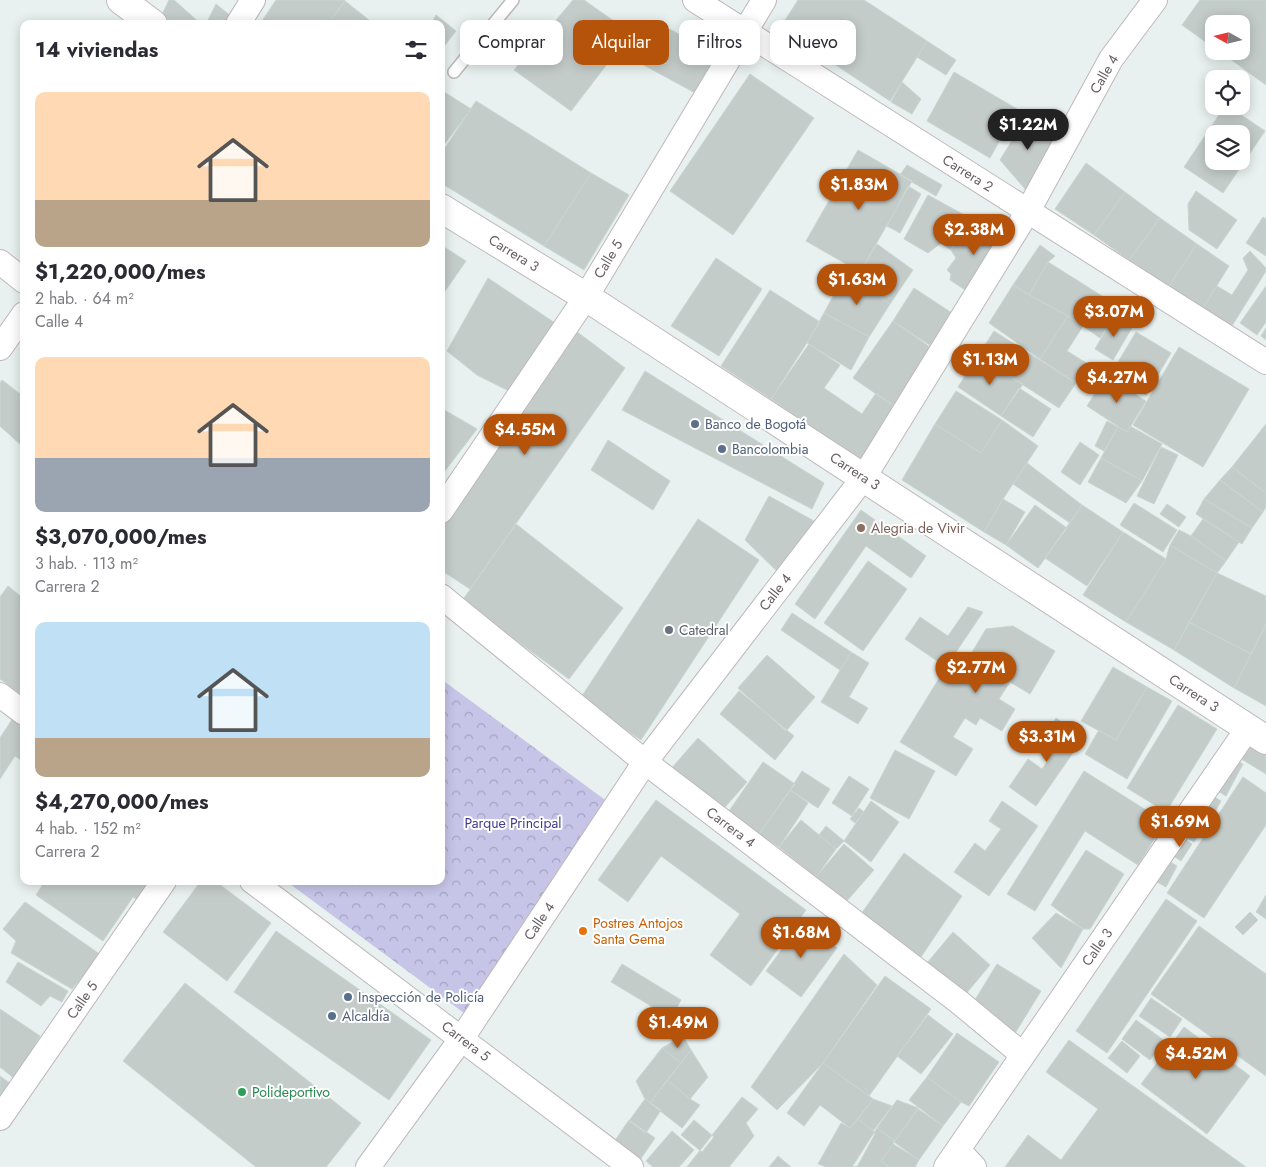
<!DOCTYPE html>
<html lang="es">
<meta charset="utf-8">
<style>
body{margin:0;font-family:Jost,sans-serif;background:#f2f2f3;color:#2b2b33;height:100vh;display:flex;flex-direction:column;font-size:19px;white-space:nowrap}
*{box-sizing:border-box;margin:0}
p{font-size:16px;color:#7c7c81}
.icon{flex:none;width:28px;height:28px;fill:none;stroke:currentColor;stroke-width:2;stroke-linecap:round;stroke-linejoin:round}
.map{position:relative;flex:1;overflow:hidden}
.sheet{position:absolute;left:20px;top:20px;width:425px;height:865px;display:flex;flex-direction:column;background:#fff;border-radius:10px;box-shadow:0 2px 12px #0003}
.sheet>*{flex:none}
.banner{position:absolute;left:460px;top:20px;width:475px;height:45px;display:flex;gap:10px}
.needle{width:32px;rotate:278deg}
.tools{position:absolute;left:1205px;top:15px;display:grid;gap:10px}
.tools a{display:grid;place-items:center;width:45px;height:45px;border-radius:10px;background:#fff;box-shadow:0 2px 12px #0003;font-size:25px}
.price{position:absolute;translate:-50% -42px;padding:0 11px;border-radius:18px;background:#b45309;color:#fff;font-size:16px;line-height:32px;filter:drop-shadow(0 1px 2px #0008)}
.price::after{content:'';position:absolute;left:50%;top:30px;width:15px;height:11px;margin-left:-8px;background:inherit;clip-path:polygon(0 0,100% 0,50% 100%)}
.price.selected{background:#222;color:#fff}
ul{padding:0;list-style:none}
li{display:grid;align-content:center;gap:10px;height:265px;padding:0 15px}
li span{display:grid;place-items:center;height:155px;border-radius:10px;color:#555}
li>.icon{margin-inline-start:auto}
span .icon{width:90px;height:90px;fill:#fffc;stroke-width:1}
li b{font-size:21px}
h2{display:flex;justify-content:space-between;align-items:center;height:60px;padding:0 15px;font-size:21px}
.tag{padding:0 18px;border-radius:10px;background:#fff;box-shadow:0 2px 12px #0003;font-size:18px;line-height:45px}
.tag.selected{background:#b45309;color:#fff}
.map>svg:first-child{display:block}
.forest{fill:url(#forest-crowns)}
.building{fill:#c4ccca;stroke:#c6d6d1;fill-rule:evenodd}
.lines{fill:none;stroke-linecap:round;stroke-linejoin:round}
.service-casing{stroke:#beb8ba;stroke-width:14}
.minor-casing{stroke:#beb8ba;stroke-width:26}
.secondary-casing{stroke:#c1b9bc;stroke-width:30}
.service{stroke:#fff;stroke-width:11}
.minor{stroke:#fff;stroke-width:24}
.secondary{stroke:#fff;stroke-width:28}
.service-dot{fill:#5c6f8a;stroke:#fff;stroke-width:2}
.education-dot{fill:#8d6e63;stroke:#fff;stroke-width:2}
.worship-dot{fill:#6b7280;stroke:#fff;stroke-width:2}
.food-dot{fill:#e8710a;stroke:#fff;stroke-width:2}
.leisure-dot{fill:#2e9e5b;stroke:#fff;stroke-width:2}
.labels{text-anchor:middle;stroke-width:4;stroke-linejoin:round;paint-order:stroke}
.street-label{font-size:14px;fill:#685f63;stroke:#fff}
.service-label{font-size:14px;fill:#4e5e75;stroke:#fff;text-anchor:start}
.education-label{font-size:14px;fill:#785e54;stroke:#fff;text-anchor:start}
.worship-label{font-size:14px;fill:#5b616d;stroke:#fff;text-anchor:start}
.park-label{font-size:14px;fill:#40398d;stroke:#fff}
.food-label{font-size:14px;fill:#c56008;stroke:#fff;text-anchor:start}
.leisure-label{font-size:14px;fill:#27864d;stroke:#fff;text-anchor:start}
</style>
<div class="map">
<svg width="1266" height="1167" viewBox="0 0 1266 1167">
<defs>
<pattern id="forest-crowns" width="20" height="18" patternUnits="userSpaceOnUse" patternTransform="scale(1.25)"><rect width="20" height="18" fill="#c6c5e8"/><path d="M2 6a3 3 0 1 1 6 0M12 15a3 3 0 1 1 6 0" fill="none" stroke="#a5a3c0"/></pattern>
</defs>
<rect width="100%" height="100%" fill="#e8f1ef"/>
<path class="forest" d="M 441,679 L 612,805 L 468,1016 L 286,881 L 441,881 Z"/>
<path class="building" d="M 169,0 L 174,0 L 201,24 L 166,24 L 160,19 Z
M 276,0 L 345,0 L 328,24 L 260,24 Z
M 573,0 L 584,0 L 631,33 L 571,111 L 514,70 Z
M 798,0 L 864,0 L 927,41 L 890,101 L 780,28 Z
M 1200,0 L 1266,0 L 1266,85 L 1219,51 L 1241,51 L 1241,24 L 1214,24 L 1214,48 L 1182,25 Z
M 345,1 L 374,24 L 328,24 Z
M 216,4 L 232,17 L 227,24 L 206,24 Z
M 436,15 L 456,31 L 441,50 L 441,24 L 431,24 Z
M 658,23 L 713,52 L 718,64 L 697,94 L 640,63 Z
M 927,41 L 956,60 L 946,75 L 917,57 Z
M 954,72 L 1017,109 L 990,158 L 927,121 Z
M 750,74 L 814,118 L 733,235 L 670,191 Z
M 902,82 L 921,99 L 912,114 L 891,102 Z
M 441,90 L 471,109 L 441,149 Z
M 476,101 L 591,173 L 544,246 L 441,183 L 441,154 Z
M 1225,106 L 1228,106 L 1265,131 L 1223,193 L 1184,167 ZM 1214,134 L 1241,134 L 1241,161 L 1214,161 Z
M 1027,116 L 1058,135 L 1026,190 L 1000,160 Z
M 858,150 L 912,181 L 860,272 L 806,241 Z
M 1086,163 L 1125,192 L 1094,235 L 1055,209 Z
M 907,165 L 942,185 L 936,196 L 900,175 Z
M 591,173 L 629,195 L 584,270 L 544,246 Z
M 908,186 L 921,194 L 900,233 L 887,226 Z
M 1196,191 L 1237,220 L 1217,249 L 1189,230 L 1188,204 Z
M 1125,192 L 1160,218 L 1129,260 L 1094,235 Z
M 928,195 L 968,217 L 951,250 L 941,243 L 928,253 L 904,239 Z
M 1263,217 L 1266,219 L 1266,256 L 1246,243 Z
M 971,218 L 1007,241 L 973,295 L 950,280 L 951,274 L 947,270 L 956,258 L 951,250 Z
M 1160,218 L 1197,244 L 1169,286 L 1129,260 Z
M 877,244 L 913,270 L 890,304 L 854,278 L 860,272 Z
M 1197,244 L 1229,266 L 1203,308 L 1169,286 Z
M 441,245 L 466,261 L 441,297 Z
M 1040,245 L 1055,256 L 1048,262 L 1029,295 L 1013,285 Z
M 1250,251 L 1266,268 L 1266,271 L 1232,326 L 1203,308 L 1217,286 L 1232,295 L 1248,270 L 1243,258 Z
M 716,258 L 762,289 L 719,356 L 671,326 Z
M 1048,262 L 1102,296 L 1083,326 L 1068,316 L 1029,295 Z
M 844,276 L 854,278 L 890,304 L 869,337 L 824,313 Z
M 488,278 L 555,323 L 537,348 L 537,353 L 509,391 L 477,375 L 447,351 Z
M 1013,285 L 1029,295 L 1068,316 L 1040,359 L 989,323 Z
M 1266,286 L 1266,322 L 1257,335 L 1240,323 Z
M 914,288 L 961,319 L 940,352 L 893,321 Z
M 770,290 L 820,322 L 771,399 L 721,366 Z
M 1102,296 L 1120,307 L 1100,338 L 1083,326 Z
M 824,313 L 869,337 L 851,370 L 807,343 Z
M 1068,316 L 1083,326 L 1067,351 L 1088,364 L 1076,383 L 1040,359 Z
M 1114,316 L 1133,326 L 1113,360 L 1095,349 Z
M 893,321 L 934,350 L 895,407 L 853,378 Z
M 572,328 L 625,368 L 470,589 L 441,570 L 441,522 Z
M 1266,328 L 1266,340 L 1261,336 Z
M 994,331 L 1076,383 L 1059,408 L 978,356 Z
M 1136,332 L 1171,353 L 1146,395 L 1111,374 Z
M 809,344 L 840,365 L 824,388 L 862,414 L 876,393 L 895,407 L 873,469 L 771,399 Z
M 1179,347 L 1249,389 L 1203,467 L 1133,425 Z
M 978,356 L 1023,384 L 1001,416 L 958,387 Z
M 645,371 L 824,483 L 812,509 L 622,410 Z
M 1106,376 L 1146,401 L 1127,432 L 1087,406 Z
M 2,380 L 24,397 L 24,448 L 0,426 L 0,383 Z
M 1019,388 L 1051,409 L 1033,437 L 1001,416 Z
M 956,391 L 1002,420 L 981,453 L 935,424 Z
M 441,408 L 477,429 L 441,476 Z
M 1002,420 L 1038,446 L 1003,499 L 984,532 L 902,480 L 935,424 L 981,453 Z
M 1107,421 L 1118,427 L 1104,451 L 1095,446 Z
M 1266,424 L 1266,493 L 1232,467 Z
M 1130,426 L 1162,444 L 1142,481 L 1101,458 L 1118,427 L 1127,432 Z
M 608,440 L 670,481 L 653,510 L 591,470 Z
M 1080,442 L 1099,455 L 1080,485 L 1061,472 Z
M 1161,447 L 1178,455 L 1154,504 L 1137,496 Z
M 1101,458 L 1142,481 L 1126,503 L 1088,482 Z
M 1027,463 L 1082,505 L 1070,523 L 1013,484 Z
M 1232,467 L 1266,493 L 1266,507 L 1263,512 L 1220,480 Z
M 1220,480 L 1263,512 L 1252,528 L 1204,499 Z
M 769,496 L 816,522 L 785,579 L 745,540 Z
M 1003,499 L 1025,512 L 1006,545 L 984,532 Z
M 1204,499 L 1252,528 L 1242,544 L 1196,514 Z
M 1134,503 L 1177,530 L 1163,552 L 1120,525 Z
M 1167,504 L 1186,517 L 1179,527 L 1160,514 Z
M 1035,505 L 1067,528 L 1038,568 L 1006,545 Z
M 1082,505 L 1123,532 L 1087,586 L 1045,558 Z
M 861,510 L 926,556 L 911,578 L 866,546 L 815,619 L 795,604 Z
M 698,519 L 759,560 L 641,740 L 580,699 Z
M 1203,519 L 1239,542 L 1226,561 L 1191,536 Z
M 516,524 L 623,608 L 569,679 L 462,601 Z
M 1179,530 L 1191,536 L 1226,561 L 1217,573 L 1170,545 Z
M 1123,532 L 1166,559 L 1126,622 L 1083,595 Z
M 1170,545 L 1217,573 L 1174,650 L 1126,622 L 1166,559 Z
M 868,561 L 907,589 L 863,651 L 824,623 Z
M 1217,573 L 1266,596 L 1266,624 L 1251,654 L 1189,622 Z
M 8,586 L 24,599 L 24,696 L 0,679 L 0,597 Z
M 968,607 L 983,612 L 946,667 L 905,639 L 920,617 L 948,636 Z
M 792,613 L 851,652 L 840,670 L 781,630 Z
M 1189,622 L 1251,654 L 1234,688 L 1174,650 Z
M 1266,624 L 1266,706 L 1234,688 Z
M 1013,626 L 1055,651 L 1030,694 L 1010,682 L 999,699 L 1015,709 L 1002,731 L 980,718 L 976,725 L 965,718 L 953,737 L 973,749 L 956,776 L 900,742 L 946,667 L 959,674 L 986,629 Z
M 851,652 L 869,663 L 849,697 L 868,708 L 858,724 L 821,702 Z
M 767,655 L 815,697 L 786,731 L 738,688 Z
M 1113,667 L 1147,687 L 1116,740 L 1081,721 Z
M 1147,687 L 1172,701 L 1127,779 L 1085,754 L 1099,730 L 1116,740 Z
M 739,691 L 794,736 L 775,760 L 720,714 Z
M 1178,705 L 1217,729 L 1166,812 L 1127,788 Z
M 13,718 L 24,725 L 24,762 L 15,756 L 0,779 L 0,738 Z
M 1056,718 L 1084,737 L 1036,806 L 1009,787 L 1028,759 L 1042,769 L 1053,753 L 1039,743 Z
M 698,738 L 747,782 L 719,814 L 670,770 Z
M 1248,742 L 1266,754 L 1266,774 L 1238,757 Z
M 895,750 L 935,771 L 909,819 L 870,798 Z
M 1233,759 L 1243,764 L 1226,796 L 1216,790 Z
M 763,762 L 795,784 L 759,834 L 729,811 Z
M 802,771 L 830,789 L 818,808 L 790,790 Z
M 1084,771 L 1165,822 L 1138,865 L 1085,831 L 1035,911 L 1007,894 Z
M 849,776 L 869,789 L 852,816 L 832,803 Z
M 1243,777 L 1266,793 L 1266,825 L 1204,918 L 1167,893 Z
M 790,790 L 808,803 L 779,847 L 759,834 Z
M 1211,795 L 1221,801 L 1211,819 L 1200,812 Z
M 656,800 L 806,910 L 751,986 L 710,955 L 740,914 L 661,856 L 628,902 L 598,880 Z
M 871,801 L 899,822 L 871,862 L 844,841 Z
M 1002,801 L 1038,826 L 989,896 L 954,872 L 975,843 L 985,851 L 1001,829 L 989,821 Z
M 859,808 L 864,812 L 855,823 L 850,819 Z
M 1197,817 L 1207,824 L 1194,842 L 1184,836 Z
M 801,820 L 836,849 L 816,877 L 779,847 Z
M 826,826 L 844,841 L 836,849 L 819,835 Z
M 1180,836 L 1192,844 L 1181,861 L 1169,853 Z
M 844,844 L 874,870 L 845,903 L 816,877 Z
M 1086,850 L 1124,874 L 1090,929 L 1083,929 L 1051,905 Z
M 904,853 L 962,896 L 919,960 L 859,917 Z
M 1164,858 L 1177,866 L 1166,887 L 1152,879 Z
M 45,881 L 152,881 L 139,901 L 133,897 L 103,941 L 36,895 Z
M 201,881 L 215,881 L 271,923 L 227,981 L 163,932 Z
M 1266,895 L 1266,919 L 1256,912 Z
M 1166,899 L 1197,921 L 1107,1053 L 1076,1031 Z
M 25,902 L 101,955 L 72,989 L 11,953 L 16,941 L 3,929 Z
M 1250,912 L 1258,920 L 1243,935 L 1235,927 Z
M 1056,913 L 1083,929 L 1061,968 L 1032,938 Z
M 802,922 L 837,948 L 801,997 L 766,971 Z
M 1199,926 L 1266,974 L 1266,1076 L 1151,994 Z
M 276,931 L 431,1040 L 389,1100 L 234,992 Z
M 953,932 L 990,965 L 959,1002 L 922,969 Z
M 844,954 L 877,985 L 823,1063 L 777,1110 L 751,1087 Z
M 18,962 L 68,991 L 62,1002 L 50,996 L 41,1006 L 6,982 Z
M 622,964 L 681,1000 L 671,1018 L 611,982 Z
M 997,964 L 1041,991 L 1014,1035 L 970,1008 Z
M 885,976 L 931,1009 L 869,1096 L 823,1063 Z
M 185,983 L 361,1123 L 326,1167 L 256,1167 L 123,1061 Z
M 1151,998 L 1182,1019 L 1170,1037 L 1139,1016 Z
M 0,1009 L 40,1036 L 15,1079 L 0,1067 Z
M 928,1015 L 953,1034 L 921,1074 L 897,1056 Z
M 1136,1020 L 1165,1041 L 1150,1060 L 1122,1039 Z
M 1184,1027 L 1250,1076 L 1207,1134 L 1141,1084 Z
M 957,1033 L 999,1062 L 969,1106 L 961,1102 L 927,1077 Z
M 683,1036 L 691,1050 L 681,1063 L 662,1048 Z
M 1069,1040 L 1246,1167 L 1005,1167 L 1028,1135 L 1061,1160 L 1098,1109 L 1046,1072 Z
M 1122,1041 L 1140,1056 L 1127,1073 L 1108,1058 Z
M 662,1048 L 681,1063 L 650,1103 L 645,1099 L 636,1081 Z
M 691,1050 L 708,1077 L 690,1099 L 667,1080 Z
M 823,1063 L 873,1099 L 850,1128 L 820,1105 L 804,1126 L 787,1113 Z
M 0,1076 L 11,1084 L 0,1098 Z
M 927,1077 L 961,1102 L 943,1126 L 909,1100 Z
M 667,1080 L 690,1099 L 700,1105 L 682,1128 L 650,1103 Z
M 742,1097 L 758,1109 L 746,1123 L 754,1136 L 729,1167 L 687,1167 Z
M 645,1099 L 661,1110 L 646,1133 L 629,1121 Z
M 873,1099 L 892,1106 L 873,1131 L 858,1119 Z
M 897,1100 L 918,1108 L 895,1141 L 877,1128 Z
M 918,1109 L 943,1126 L 919,1160 L 894,1142 Z
M 858,1119 L 873,1131 L 875,1134 L 857,1167 L 827,1167 L 818,1164 L 841,1123 L 850,1128 Z
M 629,1120 L 655,1138 L 640,1160 L 614,1142 Z
M 694,1120 L 714,1137 L 702,1152 L 681,1135 Z
M 877,1128 L 894,1140 L 893,1144 L 881,1161 L 889,1167 L 852,1167 Z
M 672,1131 L 694,1150 L 679,1167 L 653,1167 L 646,1161 Z
M 893,1144 L 919,1160 L 915,1167 L 889,1167 L 881,1161 Z
M 778,1156 L 791,1167 L 769,1167 Z"/>
<g class="lines">
<g class="service-casing">
<path id="service" d="M 454,72 L 513,0"/>
</g>
<g class="minor-casing">
<path id="minor" d="M 695,0 L 1266,362
M 238,24 L 253,0
M 0,262 L 24,281
M 0,348 L 24,314
M 441,511 L 586,297 L 764,0
M 441,596 L 645,762 L 959,1002 L 1023,1055
M 0,695 L 24,713
M 252,881 L 631,1167
M 0,1118 L 164,881
M 958,1150 L 974,1167
M 368,1167 L 462,1038 L 645,762 L 864,477 L 1028,211 L 1111,59 L 1155,0
M 946,1167 L 1248,728"/>
</g>
<g class="secondary-casing">
<path id="secondary" d="M 121,0 L 153,24
M 441,208 L 586,297 L 1266,740"/>
</g>
<use href="#service" class="service"/>
<use href="#minor" class="minor"/>
<use href="#secondary" class="secondary"/>
</g>
<g class="service-dot">
<circle cx="695" cy="424" r="5"/>
<circle cx="722" cy="449" r="5"/>
<circle cx="348" cy="997" r="5"/>
<circle cx="332" cy="1016" r="5"/>
</g>
<circle class="education-dot" cx="861" cy="528" r="5"/>
<circle class="worship-dot" cx="669" cy="630" r="5"/>
<circle class="food-dot" cx="583" cy="931" r="5"/>
<circle class="leisure-dot" cx="242" cy="1092" r="5"/>
<g class="labels">
<g class="street-label">
<text transform="translate(1104 74) rotate(-60)" y="5">Calle 4</text>
<text transform="translate(968 173) rotate(32)" y="5">Carrera 2</text>
<text transform="translate(514 253) rotate(32)" y="5">Carrera 3</text>
<text transform="translate(608 259) rotate(-59)" y="5">Calle 5</text>
<text transform="translate(855 471) rotate(33)" y="5">Carrera 3</text>
<text transform="translate(775 592) rotate(-52)" y="5">Calle 4</text>
<text transform="translate(1194 693) rotate(33)" y="5">Carrera 3</text>
<text transform="translate(731 827) rotate(37)" y="5">Carrera 4</text>
<text transform="translate(539 921) rotate(-56)" y="5">Calle 4</text>
<text transform="translate(1097 947) rotate(-55)" y="5">Calle 3</text>
<text transform="translate(82 1000) rotate(-55)" y="5">Calle 5</text>
<text transform="translate(466 1041) rotate(37)" y="5">Carrera 5</text>
</g>
<g class="service-label">
<text x="705" y="429">Banco de Bogotá</text>
<text x="732" y="454">Bancolombia</text>
<text x="358" y="1002">Inspección de Policía</text>
<text x="342" y="1021">Alcaldía</text>
</g>
<g class="education-label">
<text x="871" y="533">Alegria de Vivir</text>
</g>
<g class="worship-label">
<text x="679" y="635">Catedral</text>
</g>
<g class="park-label">
<text x="513" y="828">Parque Principal</text>
</g>
<g class="food-label">
<text x="593" y="928">Postres Antojos<tspan x="593" dy="16">Santa Gema</tspan></text>
</g>
<g class="leisure-label">
<text x="252" y="1097">Polideportivo</text>
</g>
</g>
</svg>
<div class="tools">
<a><svg class="needle" viewBox="-14 -14 28 28"><path d="M0-13l5 13h-10z" fill="#e53935"/><path d="M0 13l5-13h-10z" fill="#7c7c81"/></svg></a>
<a><svg class="icon" aria-label="locate" viewBox="0 0 24 24"><circle cx="12" cy="12" r="6"/><path d="M12 2v4M12 18v4M2 12h4M18 12h4"/></svg></a>
<a><svg class="icon" aria-label="layers" viewBox="0 0 24 24"><path d="M12 4l9 5-9 5-9-5zM3 14l9 5 9-5"/></svg></a>
</div>
<b class="price selected" style="left:1028px;top:151px">$1.22M</b>
<b class="price" style="left:859px;top:211px">$1.83M</b>
<b class="price" style="left:974px;top:256px">$2.38M</b>
<b class="price" style="left:857px;top:306px">$1.63M</b>
<b class="price" style="left:1114px;top:338px">$3.07M</b>
<b class="price" style="left:990px;top:386px">$1.13M</b>
<b class="price" style="left:1117px;top:404px">$4.27M</b>
<b class="price" style="left:525px;top:456px">$4.55M</b>
<b class="price" style="left:976px;top:694px">$2.77M</b>
<b class="price" style="left:1047px;top:763px">$3.31M</b>
<b class="price" style="left:1180px;top:848px">$1.69M</b>
<b class="price" style="left:801px;top:959px">$1.68M</b>
<b class="price" style="left:678px;top:1049px">$1.49M</b>
<b class="price" style="left:1196px;top:1080px">$4.52M</b>
<div class="banner">
<a class="tag">Comprar</a>
<a class="tag selected">Alquilar</a>
<a class="tag">Filtros</a>
<a class="tag">Nuevo</a>
</div>
<section class="sheet">
<h2>14 viviendas<svg class="icon" aria-label="filters" viewBox="0 0 24 24"><path d="M4 7h16M4 17h16"/><circle cx="9" cy="7" r="2"/><circle cx="15" cy="17" r="2"/></svg></h2>
<ul>
<li><span style="background:linear-gradient(#ffd9b3 70%,#b9a48a 0)"><svg class="icon" aria-label="home" viewBox="0 0 24 24"><path d="M3 11l9-7 9 7M6 9v11h12V9"/></svg></span><div><b>$1,220,000/mes</b><p>2 hab. · 64 m²</p><p>Calle 4</p></div></li>
<li><span style="background:linear-gradient(#ffd9b3 65%,#9aa5b1 0)"><svg class="icon" aria-label="home" viewBox="0 0 24 24"><path d="M3 11l9-7 9 7M6 9v11h12V9"/></svg></span><div><b>$3,070,000/mes</b><p>3 hab. · 113 m²</p><p>Carrera 2</p></div></li>
<li><span style="background:linear-gradient(#bfe0f5 75%,#b9a48a 0)"><svg class="icon" aria-label="home" viewBox="0 0 24 24"><path d="M3 11l9-7 9 7M6 9v11h12V9"/></svg></span><div><b>$4,270,000/mes</b><p>4 hab. · 152 m²</p><p>Carrera 2</p></div></li>
</ul>
</section>
</div>
